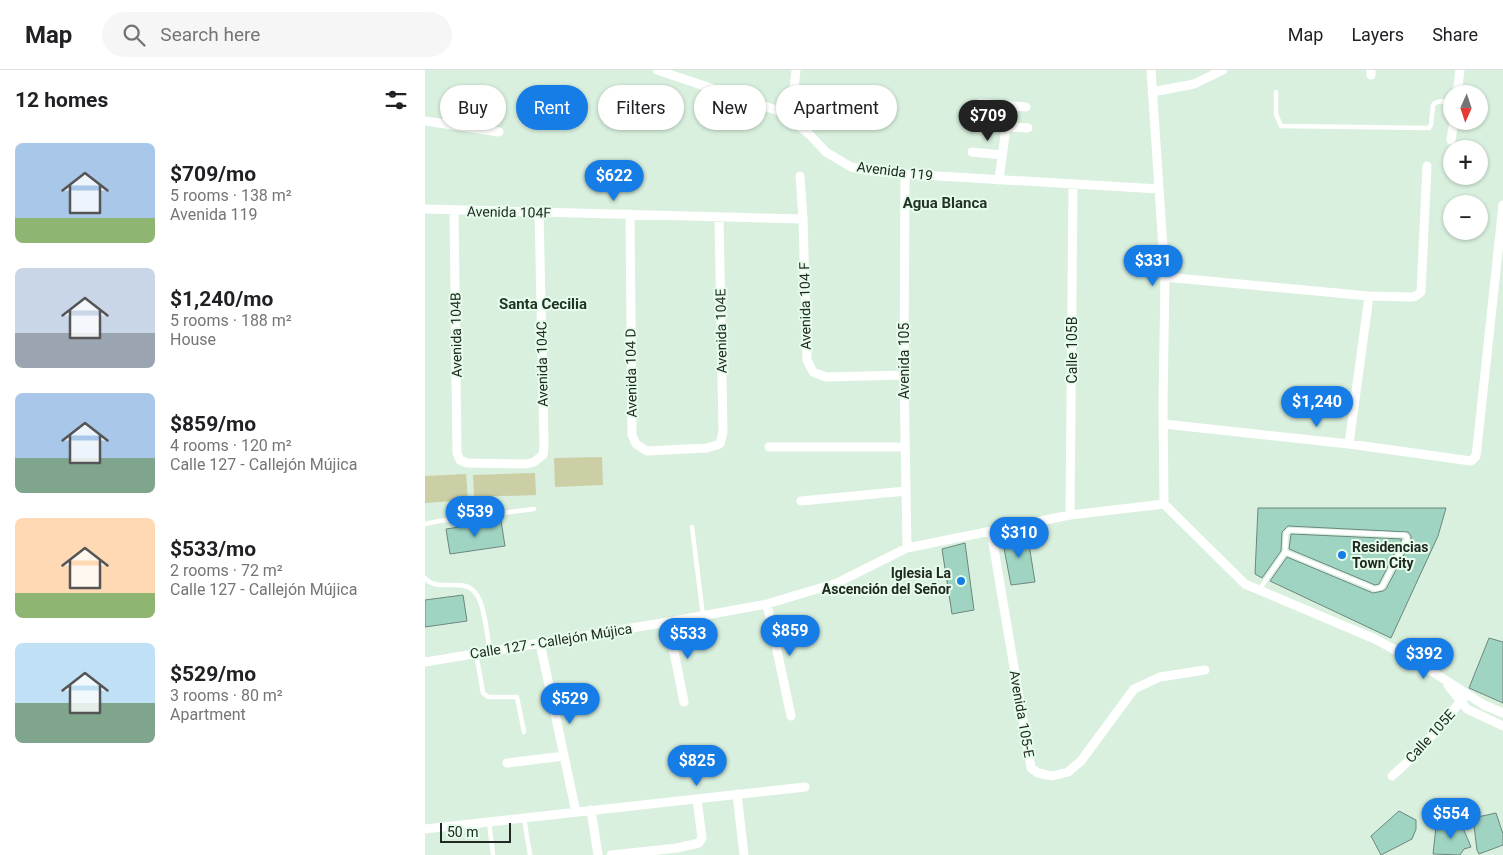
<!DOCTYPE html>
<meta charset="utf-8">
<style>
body{margin:0;font-family:Roboto,sans-serif;background:#f6f6f6;color:#202124;height:100vh;display:flex;flex-direction:column;font-size:19px;white-space:nowrap}
*{box-sizing:border-box;margin:0}
p{font-size:16px;color:#757577}
.icon{flex:none;width:28px;height:28px;fill:none;stroke:currentColor;stroke-width:2;stroke-linecap:round;stroke-linejoin:round}
.map{position:relative;flex:1;overflow:hidden}
.details{display:flex;flex-direction:column;background:#fff;width:425px}
.details>*{flex:none}
.hud{position:absolute;left:15px;top:15px;width:475px;height:45px;display:flex;gap:10px}
.needle{width:32px;rotate:183deg}
.fabs{position:absolute;left:1018px;top:15px;display:grid;gap:10px}
.fabs a{display:grid;place-items:center;width:45px;height:45px;border-radius:50%;background:#fff;box-shadow:0 1px 4px #0004;font-size:25px}
.scale{position:absolute;left:15px;bottom:12px;width:71px;box-sizing:border-box;padding-left:5px;border:2px solid #212923;border-top:0;font-size:14px;line-height:18px;white-space:nowrap;color:#212923;-webkit-text-stroke:4px #e7fdeb;paint-order:stroke}
.price{position:absolute;translate:-50% -42px;padding:0 11px;border-radius:18px;background:#177de6;color:#fff;font-size:16px;line-height:32px;filter:drop-shadow(0 1px 2px #0008)}
.price::after{content:'';position:absolute;left:50%;top:30px;width:15px;height:11px;margin-left:-8px;background:inherit;clip-path:polygon(0 0,100% 0,50% 100%)}
.price.on{background:#222;color:#fff}
ul{padding:0;list-style:none}
li{display:flex;align-items:center;gap:15px;height:125px;padding:0 15px}
li span{display:grid;place-items:center;flex:none;width:140px;height:100px;border-radius:8px;color:#555}
li>.icon{margin-inline-start:auto}
span .icon{width:60px;height:60px;fill:#fffc;stroke-width:1}
li b{font-size:21px}
h2{display:flex;justify-content:space-between;align-items:center;height:60px;padding:0 15px;font-size:21px}
.chip{padding:0 18px;border-radius:22px;background:#fff;box-shadow:0 1px 4px #0004;font-size:18px;line-height:45px}
.chip.on{background:#177de6;color:#fff}
header{display:flex;align-items:center;gap:30px;box-sizing:border-box;height:70px;padding:0 25px;background:#fff;border-bottom:1px solid #e0e0e0}
header strong{font-size:24px}
nav{display:flex;gap:28px;margin-inline-start:auto;font-size:18px}
.search{width:350px;height:45px;background:#f6f6f6;display:flex;align-items:center;gap:12px;box-sizing:border-box;padding:0 18px;border-radius:28px;color:#757577;font-size:19px}
main{display:flex;flex:1;min-height:0}
.map>svg:first-child{display:block}
.green{fill:#cccea5}
.building{fill:#a0d4c2;stroke:#6c877e}
.lines{fill:none;stroke-linecap:round;stroke-linejoin:round}
.lane{stroke:#fff;stroke-width:4.5}
.street{stroke:#fff;stroke-width:9}
.poi-dot{fill:#177de6;stroke:#e7fdeb;stroke-width:2}
.labels{text-anchor:middle;stroke-width:4;stroke-linejoin:round;paint-order:stroke}
.street-label{font-size:14px;fill:#212923;stroke:#e7fdeb}
.poi-label{font-size:14px;font-weight:bold;fill:#212923;stroke:#e7fdeb;text-anchor:start}
.neighbourhood-label{font-size:15px;font-weight:bold;fill:#233427;stroke:#e7fdeb}
</style>
<header>
<strong>Map</strong>
<div class="search"><svg class="icon" aria-label="search" viewBox="0 0 24 24"><circle cx="10" cy="10" r="6"/><path d="M15 15l6 6"/></svg>Search here</div>
<nav><a>Map</a><a>Layers</a><a>Share</a></nav>
</header>
<main>
<section class="details">
<h2>12 homes<svg class="icon" aria-label="filters" viewBox="0 0 24 24"><path d="M4 7h16M4 17h16"/><circle cx="9" cy="7" r="2"/><circle cx="15" cy="17" r="2"/></svg></h2>
<ul>
<li><span style="background:linear-gradient(#a9c7e8 75%,#8fb573 0)"><svg class="icon" aria-label="home" viewBox="0 0 24 24"><path d="M3 11l9-7 9 7M6 9v11h12V9"/></svg></span><div><b>$709/mo</b><p>5 rooms · 138 m²</p><p>Avenida 119</p></div></li>
<li><span style="background:linear-gradient(#c9d6e8 65%,#9aa5b1 0)"><svg class="icon" aria-label="home" viewBox="0 0 24 24"><path d="M3 11l9-7 9 7M6 9v11h12V9"/></svg></span><div><b>$1,240/mo</b><p>5 rooms · 188 m²</p><p>House</p></div></li>
<li><span style="background:linear-gradient(#a9c7e8 65%,#7fa58c 0)"><svg class="icon" aria-label="home" viewBox="0 0 24 24"><path d="M3 11l9-7 9 7M6 9v11h12V9"/></svg></span><div><b>$859/mo</b><p>4 rooms · 120 m²</p><p>Calle 127 - Callejón Mújica</p></div></li>
<li><span style="background:linear-gradient(#ffd9b3 75%,#8fb573 0)"><svg class="icon" aria-label="home" viewBox="0 0 24 24"><path d="M3 11l9-7 9 7M6 9v11h12V9"/></svg></span><div><b>$533/mo</b><p>2 rooms · 72 m²</p><p>Calle 127 - Callejón Mújica</p></div></li>
<li><span style="background:linear-gradient(#bfe0f5 60%,#7fa58c 0)"><svg class="icon" aria-label="home" viewBox="0 0 24 24"><path d="M3 11l9-7 9 7M6 9v11h12V9"/></svg></span><div><b>$529/mo</b><p>3 rooms · 80 m²</p><p>Apartment</p></div></li>
</ul>
</section>
<div class="map">
<svg width="1078" height="785" viewBox="0 0 1078 785">
<rect width="100%" height="100%" fill="#d9f0de"/>
<path class="green" d="M 177,387 L 178,415 L 130,417 L 129,388 Z
M 110,403 L 111,425 L 49,427 L 48,405 Z
M 41,404 L 43,430 L 0,433 L 0,406 Z"/>
<path class="building" d="M 833,438 L 1021,438 L 1013,466 L 966,568 L 845,511 L 862,487 L 948,523 L 958,521 L 961,519 L 986,471 L 986,466 L 983,462 L 863,456 L 857,462 L 856,481 L 837,508 L 830,504 Z
M 76,451 L 80,476 L 25,484 L 21,459 Z
M 602,462 L 610,512 L 586,515 L 577,468 Z
M 866,464 L 977,469 L 954,514 L 950,515 L 864,479 Z
M 540,473 L 549,540 L 527,544 L 517,479 Z
M 38,525 L 42,551 L 0,557 L 0,530 Z
M 1064,568 L 1078,572 L 1078,633 L 1044,618 Z
M 974,741 L 991,750 L 991,759 L 987,769 L 956,785 L 946,766 Z
M 1071,743 L 1078,764 L 1078,775 L 1054,784 L 1052,780 L 1048,748 Z
M 1035,751 L 1046,777 L 1039,779 L 1035,785 L 1008,784 L 1011,757 Z"/>
<g class="lines">
<path class="lane" d="M 851,22 L 851,44 L 856,56 L 1004,58 L 1006,55 L 1008,35 C 1012,29 1020,32 1026,33
M 0,454 L 14,451 L 109,439
M 267,457 L 278,546
M 0,508 C 14,524 40,505 52,525 C 60,537 62,566 65,581
M 834,520 L 860,482 L 861,463 L 864,460 L 980,465 L 982,467 L 982,469 L 957,517 L 950,519 L 860,482
M 51,583 L 58,623 L 63,627 L 92,627 L 99,662
M 99,748 L 105,785
M 64,752 L 68,785"/>
<path class="street" d="M 232,0 L 357,42 L 384,64 L 401,82 L 426,97 L 446,101 L 480,104 L 734,119
M 726,0 L 740,207 L 738,335 L 739,434
M 946,5 L 946,0
M 727,22 L 769,14 L 798,0
M 1032,24 L 1035,0
M 555,33 L 601,37
M 366,48 L 371,0
M 0,51 L 74,62
M 552,55 L 603,58
M 1026,70 L 1029,51
M 547,82 L 577,85
M 480,104 L 479,305 L 482,478
M 375,106 L 378,149 L 382,290 L 388,302 L 401,307 L 479,305
M 574,110 L 584,35
M 0,139 L 378,149
M 29,140 L 32,383 L 35,390 L 42,393 L 101,394 L 109,392 L 118,385 L 119,374 L 114,142
M 205,144 L 207,365 L 211,374 L 222,381 L 282,378 L 295,374 L 298,362 L 294,147
M 740,207 L 944,226 L 924,374
M 944,226 L 986,227 L 991,226 L 996,222 L 1002,96
M 739,354 L 924,374 L 1046,391 L 1051,386 L 1052,378 L 1078,135
M 344,377 L 480,377
M 376,431 L 481,421
M 645,445 L 648,114
M 566,461 L 606,698 L 613,703 L 627,706 L 643,702 L 656,691 L 709,619 L 735,607 L 780,600
M 342,534 L 366,646
M 243,552 L 259,632
M 115,573 L 151,742
M 0,592 L 243,552 L 342,534 L 412,513 L 482,478 L 645,445 L 739,434 L 820,514 L 950,569 L 994,593 L 1059,635 L 1078,643
M 1023,615 L 1042,639 L 1078,656
M 82,693 L 139,686
M 967,706 L 990,685 L 1042,624
M 312,724 L 319,785
M 166,740 L 173,785
M 0,759 L 380,717
M 186,785 L 252,778 L 274,773 L 277,768 L 272,729"/>
</g>
<g class="poi-dot">
<circle cx="917" cy="485" r="5"/>
<circle cx="536" cy="511" r="5"/>
</g>
<g class="labels">
<g class="street-label">
<text transform="translate(470 101) rotate(7)" y="5">Avenida 119</text>
<text transform="translate(84 142) rotate(1)" y="5">Avenida 104F</text>
<text transform="translate(380 236) rotate(-91)" y="5">Avenida 104 F</text>
<text transform="translate(296 261) rotate(-91)" y="5">Avenida 104E</text>
<text transform="translate(31 265) rotate(-91)" y="5">Avenida 104B</text>
<text transform="translate(647 280) rotate(-90)" y="5">Calle 105B</text>
<text transform="translate(479 291) rotate(-90)" y="5">Avenida 105</text>
<text transform="translate(117 294) rotate(-91)" y="5">Avenida 104C</text>
<text transform="translate(206 303) rotate(-91)" y="5">Avenida 104 D</text>
<text transform="translate(126 571) rotate(-9)" y="5">Calle 127 - Callejón Mújica</text>
<text transform="translate(597 644) rotate(80)" y="5">Avenida 105-E</text>
<text transform="translate(1005 666) rotate(-48)" y="5">Calle 105E</text>
</g>
<g class="poi-label">
<text x="927" y="482">Residencias<tspan x="927" dy="16">Town City</tspan></text>
<text x="526" y="508" text-anchor="end">Iglesia La<tspan x="526" dy="16">Ascención del Señor</tspan></text>
</g>
<g class="neighbourhood-label">
<text x="520" y="138">Agua Blanca</text>
<text x="118" y="239">Santa Cecilia</text>
</g>
</g>
</svg>
<div class="fabs">
<a><svg class="needle" viewBox="-14 -14 28 28"><path d="M0-13l5 13h-10z" fill="#e53935"/><path d="M0 13l5-13h-10z" fill="#757577"/></svg></a>
<a>+</a>
<a>−</a>
</div>
<div class="scale">50 m</div>
<b class="price on" style="left:563px;top:72px">$709</b>
<b class="price" style="left:189px;top:132px">$622</b>
<b class="price" style="left:728px;top:217px">$331</b>
<b class="price" style="left:892px;top:358px">$1,240</b>
<b class="price" style="left:50px;top:468px">$539</b>
<b class="price" style="left:594px;top:489px">$310</b>
<b class="price" style="left:365px;top:587px">$859</b>
<b class="price" style="left:263px;top:590px">$533</b>
<b class="price" style="left:999px;top:610px">$392</b>
<b class="price" style="left:145px;top:655px">$529</b>
<b class="price" style="left:272px;top:717px">$825</b>
<b class="price" style="left:1026px;top:770px">$554</b>
<div class="hud">
<a class="chip">Buy</a>
<a class="chip on">Rent</a>
<a class="chip">Filters</a>
<a class="chip">New</a>
<a class="chip">Apartment</a>
</div>
</div>
</main>
